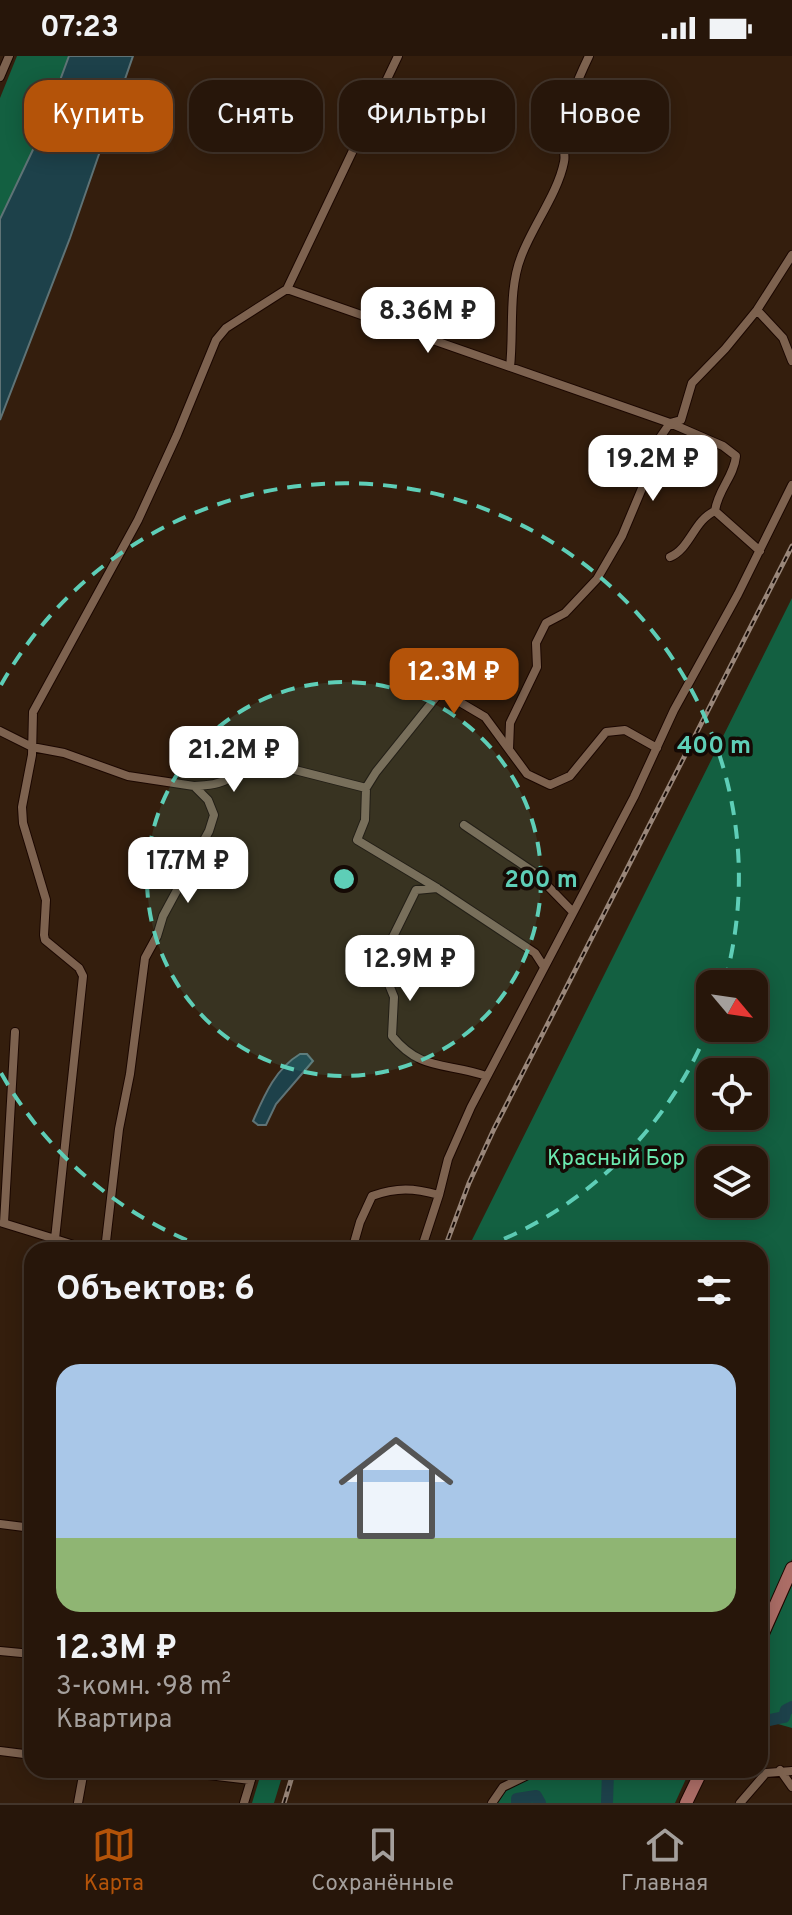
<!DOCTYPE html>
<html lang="ru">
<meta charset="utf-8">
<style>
body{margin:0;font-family:Overpass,sans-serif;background:#2f1f13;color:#f1f3f6;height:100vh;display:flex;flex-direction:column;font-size:30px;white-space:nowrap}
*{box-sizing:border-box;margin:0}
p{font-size:26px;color:#a49f9c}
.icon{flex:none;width:44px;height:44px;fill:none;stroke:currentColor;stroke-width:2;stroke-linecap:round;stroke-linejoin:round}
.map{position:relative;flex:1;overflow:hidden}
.details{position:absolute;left:24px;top:1186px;width:744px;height:536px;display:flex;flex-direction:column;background:#27160a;border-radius:24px;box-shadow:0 4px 20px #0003,0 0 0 2px #43352b}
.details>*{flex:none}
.hud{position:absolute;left:24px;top:24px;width:744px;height:72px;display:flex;gap:16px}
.needle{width:52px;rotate:119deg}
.fabs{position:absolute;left:696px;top:914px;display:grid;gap:16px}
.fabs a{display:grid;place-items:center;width:72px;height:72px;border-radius:16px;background:#27160a;box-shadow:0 4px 20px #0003,0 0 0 2px #43352b;font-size:40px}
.price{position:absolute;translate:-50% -68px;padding:0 18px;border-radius:16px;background:#fff;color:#222;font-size:26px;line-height:52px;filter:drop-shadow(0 2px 4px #0008)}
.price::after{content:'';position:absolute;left:50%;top:48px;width:24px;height:18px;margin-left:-12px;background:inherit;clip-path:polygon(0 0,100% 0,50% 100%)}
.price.current{background:#b45309;color:#fff}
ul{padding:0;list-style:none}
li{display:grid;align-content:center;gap:16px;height:424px;padding:0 32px}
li+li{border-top:2px solid #43352b}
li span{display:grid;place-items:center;height:248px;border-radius:24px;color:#555}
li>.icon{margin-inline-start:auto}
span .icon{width:144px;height:144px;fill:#fffc;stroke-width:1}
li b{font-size:34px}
h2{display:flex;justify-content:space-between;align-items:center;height:96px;padding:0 32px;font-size:34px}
.chip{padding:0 28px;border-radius:24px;background:#27160a;box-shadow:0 4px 20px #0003,0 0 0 2px #43352b;font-size:28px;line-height:72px}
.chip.current{background:#b45309;color:#fff}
.status{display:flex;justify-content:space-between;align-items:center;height:56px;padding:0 40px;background:#27160a;direction:ltr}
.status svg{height:22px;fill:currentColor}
.tabs{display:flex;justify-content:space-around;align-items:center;height:112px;border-top:2px solid #43352b;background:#27160a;font-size:22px;color:#a49f9c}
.tabs a{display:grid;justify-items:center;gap:4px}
.tabs .current{color:#b45309}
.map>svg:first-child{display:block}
.forest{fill:#136041;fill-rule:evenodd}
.water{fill:#1d414a;stroke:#5f7376;stroke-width:2}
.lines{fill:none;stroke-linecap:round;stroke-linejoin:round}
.river{stroke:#1d414a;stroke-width:12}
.street-casing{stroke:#1b0700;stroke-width:10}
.primary-casing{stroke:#1b0700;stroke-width:14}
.street{stroke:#7d624f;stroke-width:8}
.primary{stroke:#ac6d66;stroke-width:12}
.rail-casing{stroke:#998679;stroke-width:5}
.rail{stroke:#150a05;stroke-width:2;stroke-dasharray:6;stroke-linecap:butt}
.ring{fill:none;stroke:#5eceb7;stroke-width:4;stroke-dasharray:14 10}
.labels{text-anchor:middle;stroke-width:7;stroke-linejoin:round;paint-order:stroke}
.park-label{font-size:22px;fill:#6beab0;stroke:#150a05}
.centre{fill:#5eceb7;stroke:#150a05;stroke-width:4}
.ring-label{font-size:24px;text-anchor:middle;font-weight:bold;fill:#5eceb7;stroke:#150a05;stroke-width:7;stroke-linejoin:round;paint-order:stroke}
</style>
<div class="status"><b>07:23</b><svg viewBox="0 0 49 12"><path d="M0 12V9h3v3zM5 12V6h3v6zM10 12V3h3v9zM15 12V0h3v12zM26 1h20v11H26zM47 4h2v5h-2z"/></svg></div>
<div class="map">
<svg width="792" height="1747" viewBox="0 0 792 1747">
<rect width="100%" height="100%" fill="#341e0d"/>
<path class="forest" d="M 17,0 L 69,0 L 39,81 L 0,163 L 0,42 Z
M 792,542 L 792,1503 L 760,1576 L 760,1194 L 467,1194 ZM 710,928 L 754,928 L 754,972 L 710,972 ZM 710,1016 L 754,1016 L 754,1060 L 710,1060 ZM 710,1104 L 754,1104 L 754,1148 L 710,1148 Z
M 792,1529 L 792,1672 L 760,1663 L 760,1602 Z
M 262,1714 L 284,1714 L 274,1747 L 252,1747 Z
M 577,1714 L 690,1714 L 675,1747 L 497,1747 C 510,1719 550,1718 577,1714 Z"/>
<path class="water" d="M 69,0 L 133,0 L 70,182 L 0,364 L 0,163 L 39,81 Z
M 300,998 L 307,998 L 313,1005 L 276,1048 L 266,1069 L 258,1069 L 253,1065 C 264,1040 275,1013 300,998 Z"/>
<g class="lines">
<path class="river" d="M 760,1666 L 784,1661 L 786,1654 L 792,1651
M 517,1747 L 517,1743 L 536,1740 L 540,1747
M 607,1747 L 608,1715 L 610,1714"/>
<g class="street-casing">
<path id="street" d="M 398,0 L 287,233 L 670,367 L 723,390 L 736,400 C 734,421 718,433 715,455 L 760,495
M 0,21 L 9,0
M 757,254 L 783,282 L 792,305
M 510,311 C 514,276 508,234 521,201 C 532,171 558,137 564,106 C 566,98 562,89 563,82 C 565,53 577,25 589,0
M 670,501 C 690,493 694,464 715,455
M 0,675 L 32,691 L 64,697 L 128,720 L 194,730 L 208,744 L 214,759 L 209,775 L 163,860 L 157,880 L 145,902 L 130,1018 L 119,1073 L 105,1194
M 509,693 L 510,667 L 537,611 L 536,587 L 546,567 L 565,557 L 597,523 L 622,480 L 648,418 L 659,383 L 670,367 L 681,364 L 692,327 L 725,293 L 757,254 L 792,199
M 194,730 C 226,729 231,724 251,699 L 295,714 L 366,732 L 376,716 L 441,635 L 485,661 L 527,718 L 550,729 L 570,720 L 606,676 L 625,674 L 657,692
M 366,732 L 365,764 L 357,784 L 437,832 L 535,897 L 544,911
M 464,769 L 535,817 L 573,856
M 437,832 L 416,834 L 386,895 L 383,914 L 394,941 L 392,980 C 421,1016 447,1006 486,1020
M 3,1167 L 55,1183
M 4,1167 L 15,976
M 89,1194 L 55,1183 L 83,920 L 79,912 L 45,884 L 44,879 L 46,844 L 23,767 L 22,751 L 32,699 L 33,656 L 138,464 L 177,379 L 216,284 L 226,272 L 287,233
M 352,1194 L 360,1166 L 372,1140 C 397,1131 414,1132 439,1139
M 421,1194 L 439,1139 L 448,1103 L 471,1051 L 634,741 L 674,654 L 738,538 L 792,429
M 0,1468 L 32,1472
M 0,1595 L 32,1598
M 0,1695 L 32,1699
M 165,1714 L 251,1724
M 780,1714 L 792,1731
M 78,1747 L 84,1714
M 244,1747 L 254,1714
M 492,1747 L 503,1731 L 538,1714
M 740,1747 L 766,1717 L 792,1715"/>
</g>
<g class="primary-casing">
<path id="primary" d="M 760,1584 L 792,1512
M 686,1747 L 702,1714"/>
</g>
<use href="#street" class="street"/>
<use href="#primary" class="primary"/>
<g class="rail-casing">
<path id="rail" d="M 444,1194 L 469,1127 L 494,1073 L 792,490
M 284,1747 L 294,1714"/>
</g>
<use href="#rail" class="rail"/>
</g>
<circle cx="344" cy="823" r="197" fill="#5eceb7" fill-opacity=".12"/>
<g class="ring">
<circle cx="344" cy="823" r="197"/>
<path d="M709 971A394 394 0 0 1 479 1193M209 1193A394 394 0 0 1 1 1017M1 629A394 394 0 0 1 725 925"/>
</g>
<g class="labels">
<g class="park-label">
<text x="616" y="1109">Красный Бор</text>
</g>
</g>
<circle cx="344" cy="823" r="12" class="centre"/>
<g class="ring-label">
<text x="714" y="697">400 m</text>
<text x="541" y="831">200 m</text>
</g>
</svg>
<div class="fabs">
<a><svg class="needle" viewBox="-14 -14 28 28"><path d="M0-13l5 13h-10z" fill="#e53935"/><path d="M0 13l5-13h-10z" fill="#a49f9c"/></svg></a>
<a><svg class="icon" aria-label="locate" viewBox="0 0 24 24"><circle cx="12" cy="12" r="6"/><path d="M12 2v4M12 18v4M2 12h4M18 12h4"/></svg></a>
<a><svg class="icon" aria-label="layers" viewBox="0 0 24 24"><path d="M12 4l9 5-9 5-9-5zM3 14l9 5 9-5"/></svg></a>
</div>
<b class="price" style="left:428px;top:299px">8.36M ₽</b>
<b class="price" style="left:653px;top:447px">19.2M ₽</b>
<b class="price current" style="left:454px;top:660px">12.3M ₽</b>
<b class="price" style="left:234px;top:738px">21.2M ₽</b>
<b class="price" style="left:188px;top:849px">17.7M ₽</b>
<b class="price" style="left:410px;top:947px">12.9M ₽</b>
<div class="hud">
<a class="chip current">Купить</a>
<a class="chip">Снять</a>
<a class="chip">Фильтры</a>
<a class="chip">Новое</a>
</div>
<section class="details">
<h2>Объектов: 6<svg class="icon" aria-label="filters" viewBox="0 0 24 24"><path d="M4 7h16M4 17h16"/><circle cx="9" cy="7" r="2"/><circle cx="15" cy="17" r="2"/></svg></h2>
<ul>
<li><span style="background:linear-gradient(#a9c7e8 70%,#8fb573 0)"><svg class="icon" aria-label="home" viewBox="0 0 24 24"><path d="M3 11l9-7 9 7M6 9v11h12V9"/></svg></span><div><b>12.3M ₽</b><p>3-комн. · 98 m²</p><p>Квартира</p></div></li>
</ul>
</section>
</div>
<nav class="tabs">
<a class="current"><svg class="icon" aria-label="map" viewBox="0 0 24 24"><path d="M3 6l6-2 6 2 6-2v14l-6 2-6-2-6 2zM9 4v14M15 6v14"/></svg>Карта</a>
<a><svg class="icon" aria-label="saved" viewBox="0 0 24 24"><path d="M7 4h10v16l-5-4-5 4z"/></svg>Сохранённые</a>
<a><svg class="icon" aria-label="home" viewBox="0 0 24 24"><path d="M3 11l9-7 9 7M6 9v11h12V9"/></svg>Главная</a>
</nav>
